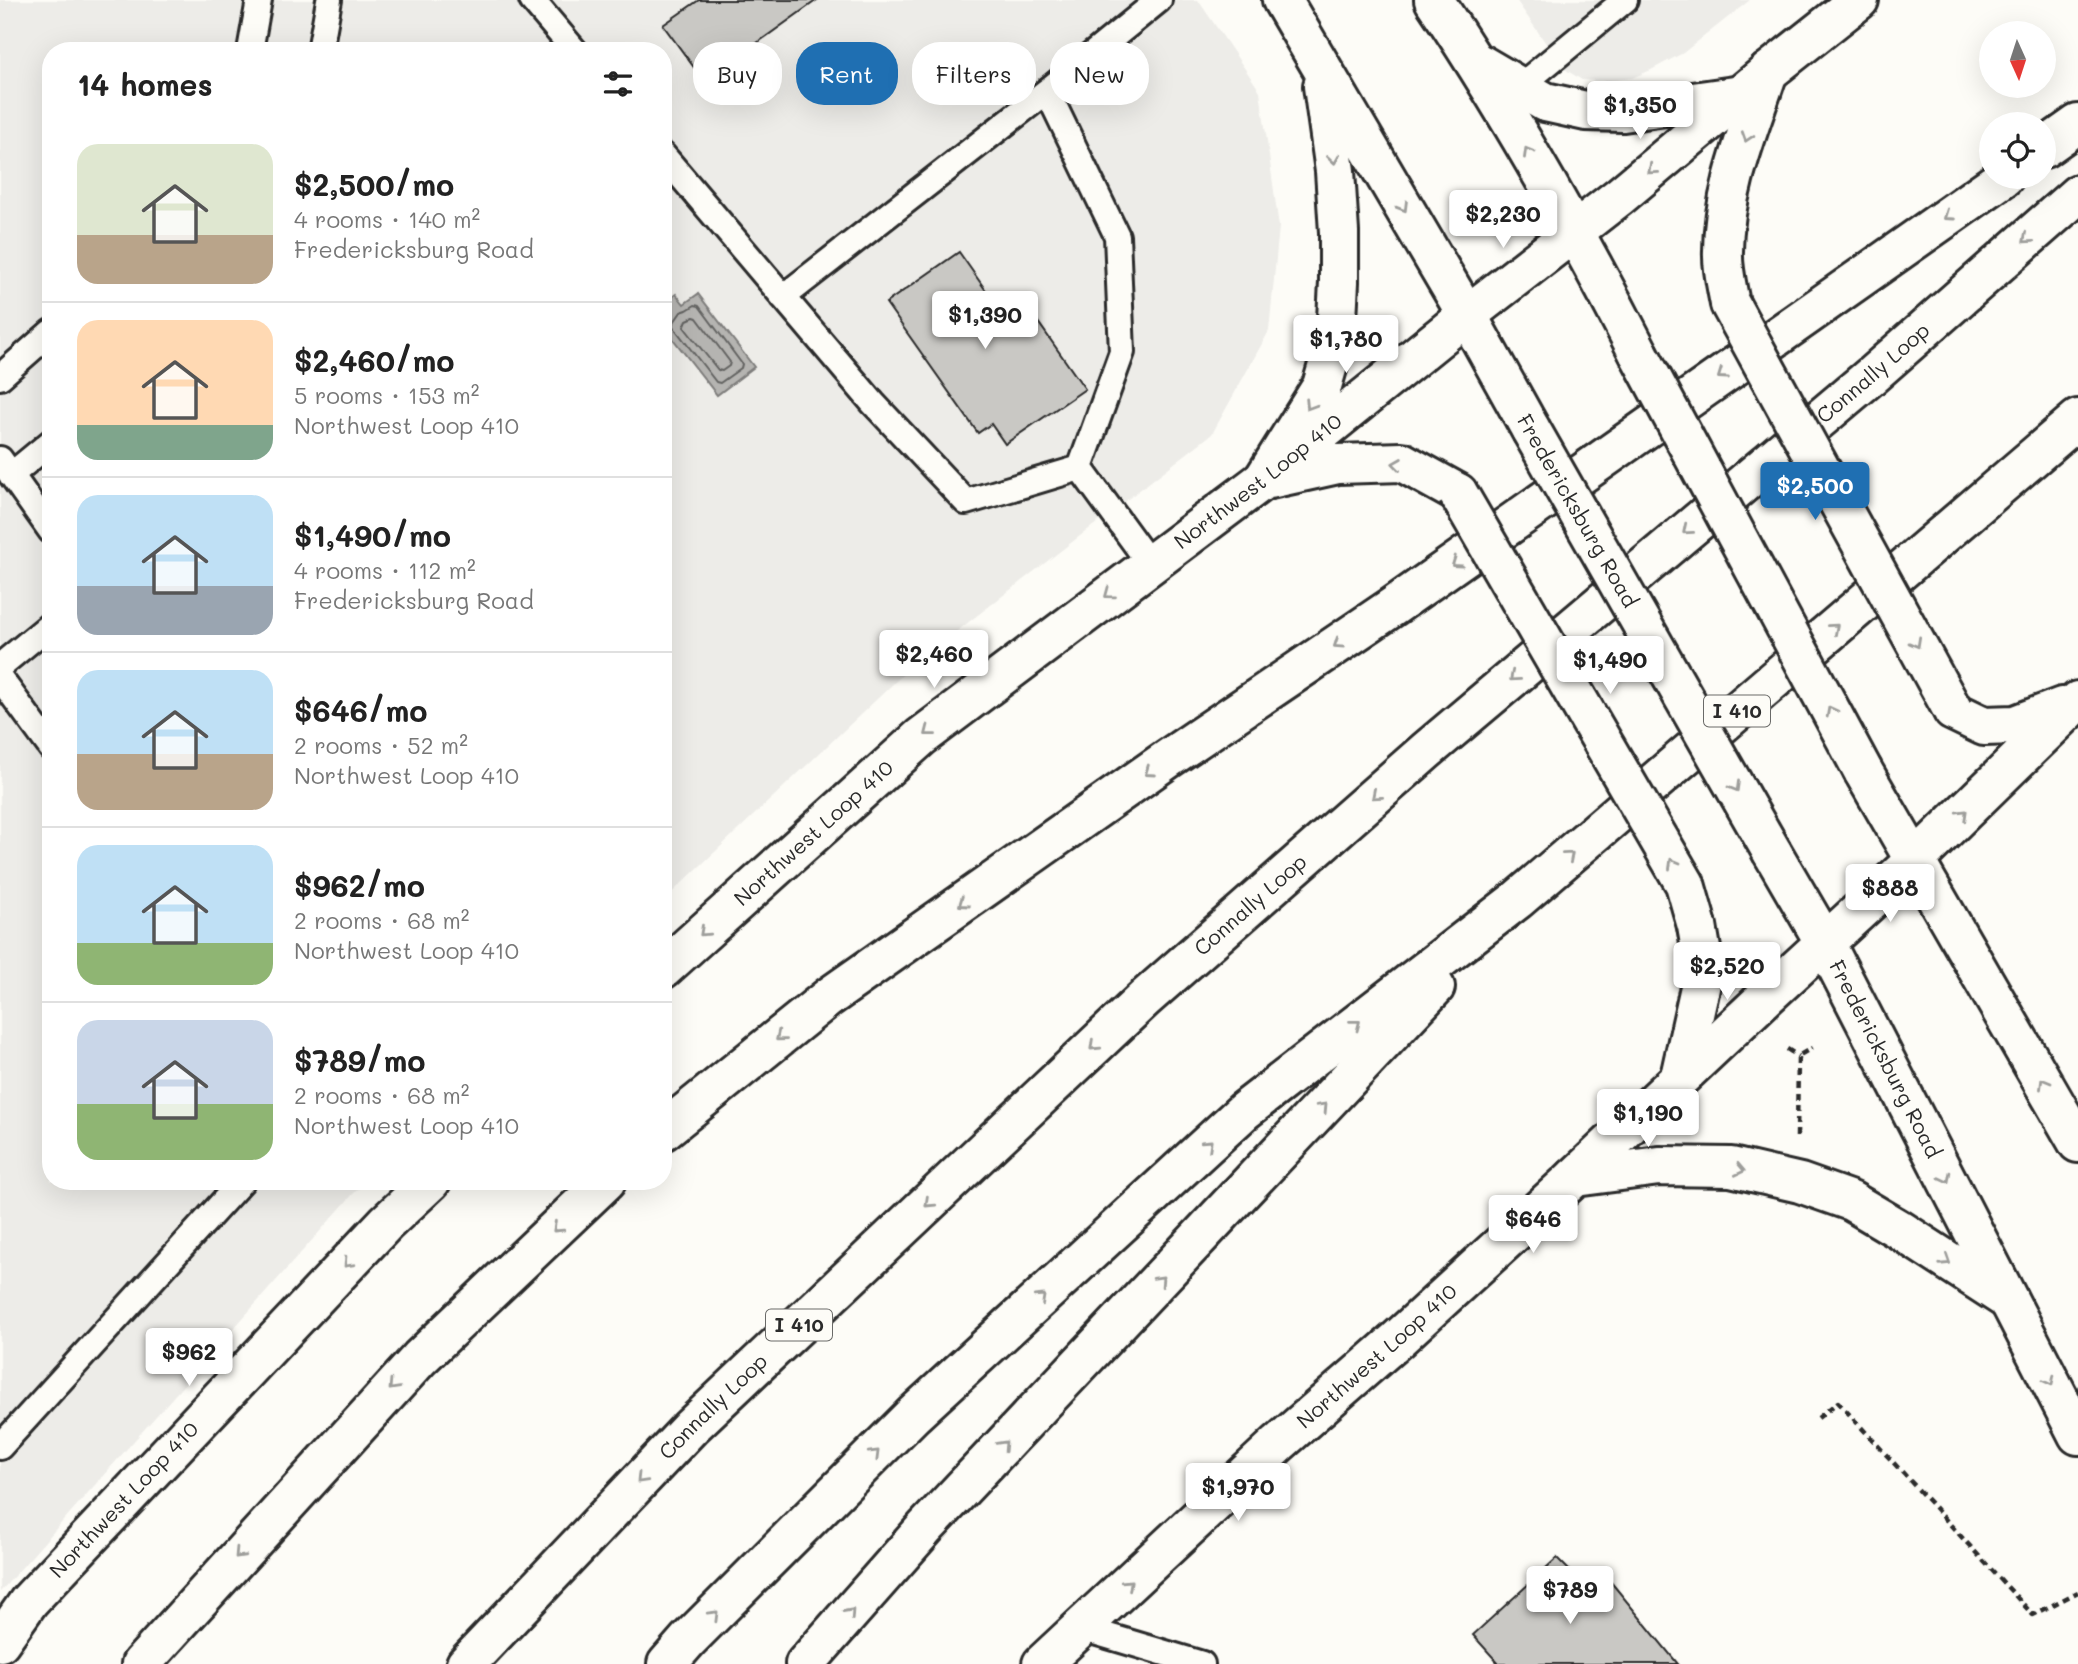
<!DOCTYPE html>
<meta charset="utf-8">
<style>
body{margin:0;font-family:Mali,sans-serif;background:#f2f2f2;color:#222;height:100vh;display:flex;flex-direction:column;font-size:26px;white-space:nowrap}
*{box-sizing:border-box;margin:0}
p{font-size:23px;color:#767676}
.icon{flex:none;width:38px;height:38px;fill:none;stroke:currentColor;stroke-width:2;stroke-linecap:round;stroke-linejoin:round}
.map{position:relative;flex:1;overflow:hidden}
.details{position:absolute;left:42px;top:42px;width:630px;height:1148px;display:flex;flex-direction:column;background:#fff;border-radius:28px;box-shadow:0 7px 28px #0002}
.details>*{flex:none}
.guide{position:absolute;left:693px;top:42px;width:665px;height:63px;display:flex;gap:14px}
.needle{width:46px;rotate:177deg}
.controls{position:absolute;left:1979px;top:21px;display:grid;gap:14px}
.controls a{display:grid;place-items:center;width:77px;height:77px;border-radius:50%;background:#fff;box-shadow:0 7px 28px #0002;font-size:35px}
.price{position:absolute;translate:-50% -60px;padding:0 16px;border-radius:7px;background:#fff;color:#222;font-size:23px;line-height:46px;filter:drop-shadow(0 2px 4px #0008)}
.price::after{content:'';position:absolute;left:50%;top:42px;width:21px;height:16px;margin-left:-10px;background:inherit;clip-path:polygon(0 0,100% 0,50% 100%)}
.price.active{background:#1f6fb2;color:#fff}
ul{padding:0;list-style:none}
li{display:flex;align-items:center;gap:21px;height:175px;padding:0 35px}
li+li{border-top:2px solid #e0e0e0}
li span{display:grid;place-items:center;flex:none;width:196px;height:140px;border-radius:21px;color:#555}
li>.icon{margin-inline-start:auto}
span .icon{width:84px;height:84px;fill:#fffc;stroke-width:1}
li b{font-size:30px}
h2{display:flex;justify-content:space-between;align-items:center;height:84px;padding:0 35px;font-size:30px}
.tag{padding:0 24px;border-radius:28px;background:#fff;box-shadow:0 7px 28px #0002;font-size:24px;line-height:63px}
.tag.active{background:#1f6fb2;color:#fff}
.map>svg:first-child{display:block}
.built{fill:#edece8}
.water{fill:#b5b4b1;stroke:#7e7d7b;stroke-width:2}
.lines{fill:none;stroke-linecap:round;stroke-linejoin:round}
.shore{stroke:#626261;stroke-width:2}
.building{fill:#c9c8c4;stroke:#2b2b2b;stroke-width:2}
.lane-casing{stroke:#2b2b2b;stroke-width:30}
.secondary-casing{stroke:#2b2b2b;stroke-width:44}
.primary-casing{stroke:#2b2b2b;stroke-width:44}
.highway-casing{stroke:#2b2b2b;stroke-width:44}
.path{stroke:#2b2b2b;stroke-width:4.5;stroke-dasharray:7 5;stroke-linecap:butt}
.lane{stroke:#fdfcf7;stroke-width:24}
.secondary{stroke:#fdfcf7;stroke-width:38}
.primary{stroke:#fdfcf7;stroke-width:38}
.highway{stroke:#fdfcf7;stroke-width:38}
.secondary-bridge-casing{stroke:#2b2b2b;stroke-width:44;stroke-linecap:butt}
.primary-bridge-casing{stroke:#2b2b2b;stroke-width:44;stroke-linecap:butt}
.secondary-bridge{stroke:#fdfcf7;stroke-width:38}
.primary-bridge{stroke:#fdfcf7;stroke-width:38}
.oneway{stroke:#9e9e9b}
.labels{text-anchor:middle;stroke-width:6;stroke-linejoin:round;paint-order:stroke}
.shield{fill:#fdfcf7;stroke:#6a6a68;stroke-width:2}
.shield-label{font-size:19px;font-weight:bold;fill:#2b2b2b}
.street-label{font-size:21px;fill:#2b2b2b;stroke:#fdfcf7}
</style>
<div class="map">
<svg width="2078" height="1664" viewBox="0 0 2078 1664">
<rect width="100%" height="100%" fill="#fdfcf7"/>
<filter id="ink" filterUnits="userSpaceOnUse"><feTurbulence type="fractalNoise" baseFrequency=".0143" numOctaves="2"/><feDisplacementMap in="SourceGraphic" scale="14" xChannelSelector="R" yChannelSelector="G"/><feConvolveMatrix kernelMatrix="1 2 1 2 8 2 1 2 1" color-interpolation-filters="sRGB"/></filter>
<g filter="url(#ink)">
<path class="built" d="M 0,0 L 1198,0 L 1260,91 L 1279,227 L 1269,331 L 1212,434 L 913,665 L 663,901 L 663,51 L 51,51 L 51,1181 L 367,1181 L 353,1194 L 0,1592 Z
M 1516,0 L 1750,0 L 1683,53 L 1651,70 L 1632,78 L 1607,81 L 1582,80 L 1563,68 Z"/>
<path class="water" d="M 676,294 L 684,304 L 698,294 L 754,367 L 717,395 L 663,326 L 663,320 L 673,313 L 666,302 Z"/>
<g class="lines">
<path class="shore" d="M 695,305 L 699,306 L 742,364 L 741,368 L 720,383 L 716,382 L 672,325 L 681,312 L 687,310 Z
M 694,317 L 697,318 L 730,362 L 729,366 L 722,371 L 718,370 L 684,327 L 687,320 Z"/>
</g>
<path class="building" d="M 699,0 L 817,0 L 704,81 L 663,25 Z
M 959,252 L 1006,319 L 1026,305 L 1085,389 L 1005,444 L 991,424 L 978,433 L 886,303 Z
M 1557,1558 L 1594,1595 L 1610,1581 L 1678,1664 L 1499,1664 L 1473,1635 Z"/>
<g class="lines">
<g class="lane-casing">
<path id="lane" d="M 532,0 L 575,51
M 250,51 L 259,0
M 320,51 L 329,0
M 1518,88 L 1625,0
M 663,155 L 873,403 L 966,502 L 1080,468 L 1150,564
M 783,297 L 1047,91
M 0,377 L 51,332
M 0,459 L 51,531
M 1080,468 L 1122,352 L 1117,236 L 1047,91 L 1159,0
M 11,475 L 51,442
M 0,666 L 51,624
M 0,678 L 51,748
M 0,1447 L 242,1181
M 1081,1628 L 1202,1664"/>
</g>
<g class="secondary-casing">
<g id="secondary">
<path d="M 1730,304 C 1727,287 1722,268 1723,251 C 1723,189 1749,130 1768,72"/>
<path d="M 1270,479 L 1338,464 L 1402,462 L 1458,493"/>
<path d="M 1953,711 L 1984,726 L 2015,725 L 2062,707"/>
<path id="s1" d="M 663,969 L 921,737 L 1263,480 L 1467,315 L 1620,196 L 1768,72 L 1859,0"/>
<path d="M 1680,1077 L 1701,983 L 1701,949 L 1697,926"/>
<path id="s2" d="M 0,1642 L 29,1601 L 386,1223 L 431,1181"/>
<path id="s3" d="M 1042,1664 L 1279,1443 L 1397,1340 L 1575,1177 L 1767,996 L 1914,861 L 2078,701"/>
</g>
</g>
<g class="primary-casing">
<g id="primary">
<path d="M 1282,0 L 1467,315 L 1531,430"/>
<path d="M 1434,0 C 1510,113 1577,233 1639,354"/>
<path d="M 1480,64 L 1545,102 L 1586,111 L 1623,112 L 1742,95"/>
<path d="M 1263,480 L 1322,386 L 1336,337 L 1339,282 L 1339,232 L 1335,171 L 1323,86"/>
<path d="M 1863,771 L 2078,1143"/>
<path id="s4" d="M 1772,852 L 1825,943 L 2078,1435"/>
<path d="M 1575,1177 L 1659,1166 L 1731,1167 L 1800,1183 L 1851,1201 L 1900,1230 L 2008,1300"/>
</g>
</g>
<g class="highway-casing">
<g id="highway">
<path d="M 2044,148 L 2078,124"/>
<path d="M 663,1131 L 829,997 L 1169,758 L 1394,606 L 2004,177"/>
<path d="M 141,1664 L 420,1358 L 606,1181"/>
<path id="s5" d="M 466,1664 L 691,1427 L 1144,999 L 1427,750 L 1871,376 L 2078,194"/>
<path d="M 667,1664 L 688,1640 L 913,1415 L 1244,1111 L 1517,900 L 2078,419"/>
<path d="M 805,1664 L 925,1528 L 1435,987"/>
</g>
</g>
<path class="path" d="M 1787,1049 L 1798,1056
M 1797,1137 L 1798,1056 L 1812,1048
M 1818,1418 L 1838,1402 L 2033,1615 L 2078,1592"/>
<use href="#lane" class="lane"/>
<use href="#secondary" class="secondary"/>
<use href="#primary" class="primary"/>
<use href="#highway" class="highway"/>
<g class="secondary-bridge-casing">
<path id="secondary-bridge" d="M 1730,304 L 1953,711
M 1458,493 L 1685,884 L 1697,926"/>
</g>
<g class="primary-bridge-casing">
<path id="primary-bridge" d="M 1639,354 L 1863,771
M 1531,430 L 1772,852"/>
</g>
<use href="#secondary-bridge" class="secondary-bridge"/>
<use href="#primary-bridge" class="primary-bridge"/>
</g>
<defs><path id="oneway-chevron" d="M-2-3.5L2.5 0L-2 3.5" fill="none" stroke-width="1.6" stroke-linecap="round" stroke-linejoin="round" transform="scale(1.75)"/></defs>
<g class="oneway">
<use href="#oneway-chevron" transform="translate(1747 137) rotate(108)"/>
<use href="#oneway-chevron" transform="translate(1528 152) rotate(-120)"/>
<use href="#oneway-chevron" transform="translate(1334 159) rotate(82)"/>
<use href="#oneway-chevron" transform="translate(1652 170) rotate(140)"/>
<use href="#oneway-chevron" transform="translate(1403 207) rotate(59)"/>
<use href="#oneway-chevron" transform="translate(1948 216) rotate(145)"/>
<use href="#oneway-chevron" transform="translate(2027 239) rotate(139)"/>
<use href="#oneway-chevron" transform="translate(1722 375) rotate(145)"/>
<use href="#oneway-chevron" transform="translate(1310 405) rotate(122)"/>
<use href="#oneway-chevron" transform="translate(1397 464) rotate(-172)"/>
<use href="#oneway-chevron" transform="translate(1687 530) rotate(140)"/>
<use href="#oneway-chevron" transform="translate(1456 563) rotate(145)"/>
<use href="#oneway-chevron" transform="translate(1109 594) rotate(143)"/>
<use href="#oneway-chevron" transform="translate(1834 628) rotate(-41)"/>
<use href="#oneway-chevron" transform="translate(1916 643) rotate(61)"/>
<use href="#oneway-chevron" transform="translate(1338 644) rotate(146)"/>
<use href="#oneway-chevron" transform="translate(1514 677) rotate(140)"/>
<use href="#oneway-chevron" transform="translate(1831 711) rotate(-118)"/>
<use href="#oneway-chevron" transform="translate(929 732) rotate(142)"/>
<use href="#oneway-chevron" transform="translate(1149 772) rotate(145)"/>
<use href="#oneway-chevron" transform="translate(1735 787) rotate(60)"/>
<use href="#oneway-chevron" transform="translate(1376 795) rotate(139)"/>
<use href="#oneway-chevron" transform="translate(1963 814) rotate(-44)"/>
<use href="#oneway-chevron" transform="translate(1569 856) rotate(-41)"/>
<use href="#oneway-chevron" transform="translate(1673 863) rotate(-120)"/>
<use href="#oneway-chevron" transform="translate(963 903) rotate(145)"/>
<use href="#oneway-chevron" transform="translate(704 932) rotate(138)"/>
<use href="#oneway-chevron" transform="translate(1356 1024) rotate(-38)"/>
<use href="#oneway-chevron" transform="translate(780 1037) rotate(141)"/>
<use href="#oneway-chevron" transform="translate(1094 1046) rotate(137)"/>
<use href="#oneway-chevron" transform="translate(2044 1083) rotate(-120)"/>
<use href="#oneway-chevron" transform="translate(1323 1107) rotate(-47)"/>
<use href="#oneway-chevron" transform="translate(1208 1144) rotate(-43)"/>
<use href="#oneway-chevron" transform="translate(1740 1170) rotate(12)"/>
<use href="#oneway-chevron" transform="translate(1946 1178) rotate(63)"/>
<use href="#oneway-chevron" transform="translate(929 1203) rotate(137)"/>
<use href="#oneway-chevron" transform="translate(557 1228) rotate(137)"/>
<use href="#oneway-chevron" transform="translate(1946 1261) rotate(33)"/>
<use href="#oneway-chevron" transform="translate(348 1263) rotate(133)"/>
<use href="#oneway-chevron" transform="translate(1160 1280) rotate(-47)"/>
<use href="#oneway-chevron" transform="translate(1041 1298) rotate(-43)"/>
<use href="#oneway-chevron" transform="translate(2050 1381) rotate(63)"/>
<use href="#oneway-chevron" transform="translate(393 1386) rotate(133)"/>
<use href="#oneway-chevron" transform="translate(1003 1445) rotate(-47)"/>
<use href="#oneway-chevron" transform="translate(875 1454) rotate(-45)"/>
<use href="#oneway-chevron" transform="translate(641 1479) rotate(134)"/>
<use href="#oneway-chevron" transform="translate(239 1554) rotate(133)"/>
<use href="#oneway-chevron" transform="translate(1128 1584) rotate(-43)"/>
<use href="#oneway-chevron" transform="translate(850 1613) rotate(-48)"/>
<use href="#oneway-chevron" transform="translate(714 1615) rotate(-45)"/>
</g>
</g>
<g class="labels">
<g class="shield">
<rect x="1704" y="695.5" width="66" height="31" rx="5"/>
<rect x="766" y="1309.5" width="66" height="31" rx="5"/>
</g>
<g class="shield-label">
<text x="1737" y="718">I 410</text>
<text x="799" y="1332">I 410</text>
</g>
<g class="street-label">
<text dy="7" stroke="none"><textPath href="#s5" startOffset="1911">Connally Loop</textPath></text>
<text dy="7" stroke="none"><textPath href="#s1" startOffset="770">Northwest Loop 410</textPath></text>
<text transform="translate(1577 511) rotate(60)" y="7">Fredericksburg Road</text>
<text dy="7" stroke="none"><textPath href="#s1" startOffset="203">Northwest Loop 410</textPath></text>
<text dy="7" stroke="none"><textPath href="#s5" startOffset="1092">Connally Loop</textPath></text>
<text dy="7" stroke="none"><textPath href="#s4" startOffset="236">Fredericksburg Road</textPath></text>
<text dy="7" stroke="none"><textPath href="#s3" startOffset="455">Northwest Loop 410</textPath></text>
<text dy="7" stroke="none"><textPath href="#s5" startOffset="357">Connally Loop</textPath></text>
<text dy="7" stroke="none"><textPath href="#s2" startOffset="189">Northwest Loop 410</textPath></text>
</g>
</g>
</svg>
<div class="controls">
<a><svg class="needle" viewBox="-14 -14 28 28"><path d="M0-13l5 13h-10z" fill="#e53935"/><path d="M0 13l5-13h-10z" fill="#767676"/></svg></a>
<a><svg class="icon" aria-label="locate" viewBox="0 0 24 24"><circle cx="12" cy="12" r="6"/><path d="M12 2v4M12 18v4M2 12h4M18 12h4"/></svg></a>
</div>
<b class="price" style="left:1640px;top:141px">$1,350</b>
<b class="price" style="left:1503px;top:250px">$2,230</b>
<b class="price" style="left:985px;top:351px">$1,390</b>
<b class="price" style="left:1346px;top:375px">$1,780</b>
<b class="price active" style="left:1815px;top:522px">$2,500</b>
<b class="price" style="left:934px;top:690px">$2,460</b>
<b class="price" style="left:1610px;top:696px">$1,490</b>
<b class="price" style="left:1890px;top:924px">$888</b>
<b class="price" style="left:1727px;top:1002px">$2,520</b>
<b class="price" style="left:1648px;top:1149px">$1,190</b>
<b class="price" style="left:1533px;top:1255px">$646</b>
<b class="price" style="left:189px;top:1388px">$962</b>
<b class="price" style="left:1238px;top:1523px">$1,970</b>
<b class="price" style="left:1570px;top:1626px">$789</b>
<div class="guide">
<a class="tag">Buy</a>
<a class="tag active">Rent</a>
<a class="tag">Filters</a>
<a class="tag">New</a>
</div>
<section class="details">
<h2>14 homes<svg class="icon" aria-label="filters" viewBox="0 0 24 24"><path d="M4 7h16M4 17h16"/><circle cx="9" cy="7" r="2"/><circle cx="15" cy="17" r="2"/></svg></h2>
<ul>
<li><span style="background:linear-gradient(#dfe7d0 65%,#b9a48a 0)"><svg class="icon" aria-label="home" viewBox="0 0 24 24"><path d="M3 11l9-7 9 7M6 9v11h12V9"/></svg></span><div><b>$2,500/mo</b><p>4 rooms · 140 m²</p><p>Fredericksburg Road</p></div></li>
<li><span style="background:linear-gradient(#ffd9b3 75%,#7fa58c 0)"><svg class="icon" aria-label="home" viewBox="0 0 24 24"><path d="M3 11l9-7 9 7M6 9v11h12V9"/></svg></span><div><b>$2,460/mo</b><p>5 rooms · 153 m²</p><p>Northwest Loop 410</p></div></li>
<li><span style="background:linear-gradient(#bfe0f5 65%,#9aa5b1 0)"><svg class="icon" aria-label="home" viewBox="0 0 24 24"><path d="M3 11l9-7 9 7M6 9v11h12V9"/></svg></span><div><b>$1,490/mo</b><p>4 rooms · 112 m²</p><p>Fredericksburg Road</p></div></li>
<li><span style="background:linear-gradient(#bfe0f5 60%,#b9a48a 0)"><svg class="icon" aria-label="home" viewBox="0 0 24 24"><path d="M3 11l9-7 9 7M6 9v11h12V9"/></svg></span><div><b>$646/mo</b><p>2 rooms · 52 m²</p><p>Northwest Loop 410</p></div></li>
<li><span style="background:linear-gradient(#bfe0f5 70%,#8fb573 0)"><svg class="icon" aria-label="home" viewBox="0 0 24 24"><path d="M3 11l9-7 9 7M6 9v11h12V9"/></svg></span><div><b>$962/mo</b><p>2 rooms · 68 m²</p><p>Northwest Loop 410</p></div></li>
<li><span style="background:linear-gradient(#c9d6e8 60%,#8fb573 0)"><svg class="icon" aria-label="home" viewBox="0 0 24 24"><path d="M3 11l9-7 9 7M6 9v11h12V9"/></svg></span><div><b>$789/mo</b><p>2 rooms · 68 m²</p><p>Northwest Loop 410</p></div></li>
</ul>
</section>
</div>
